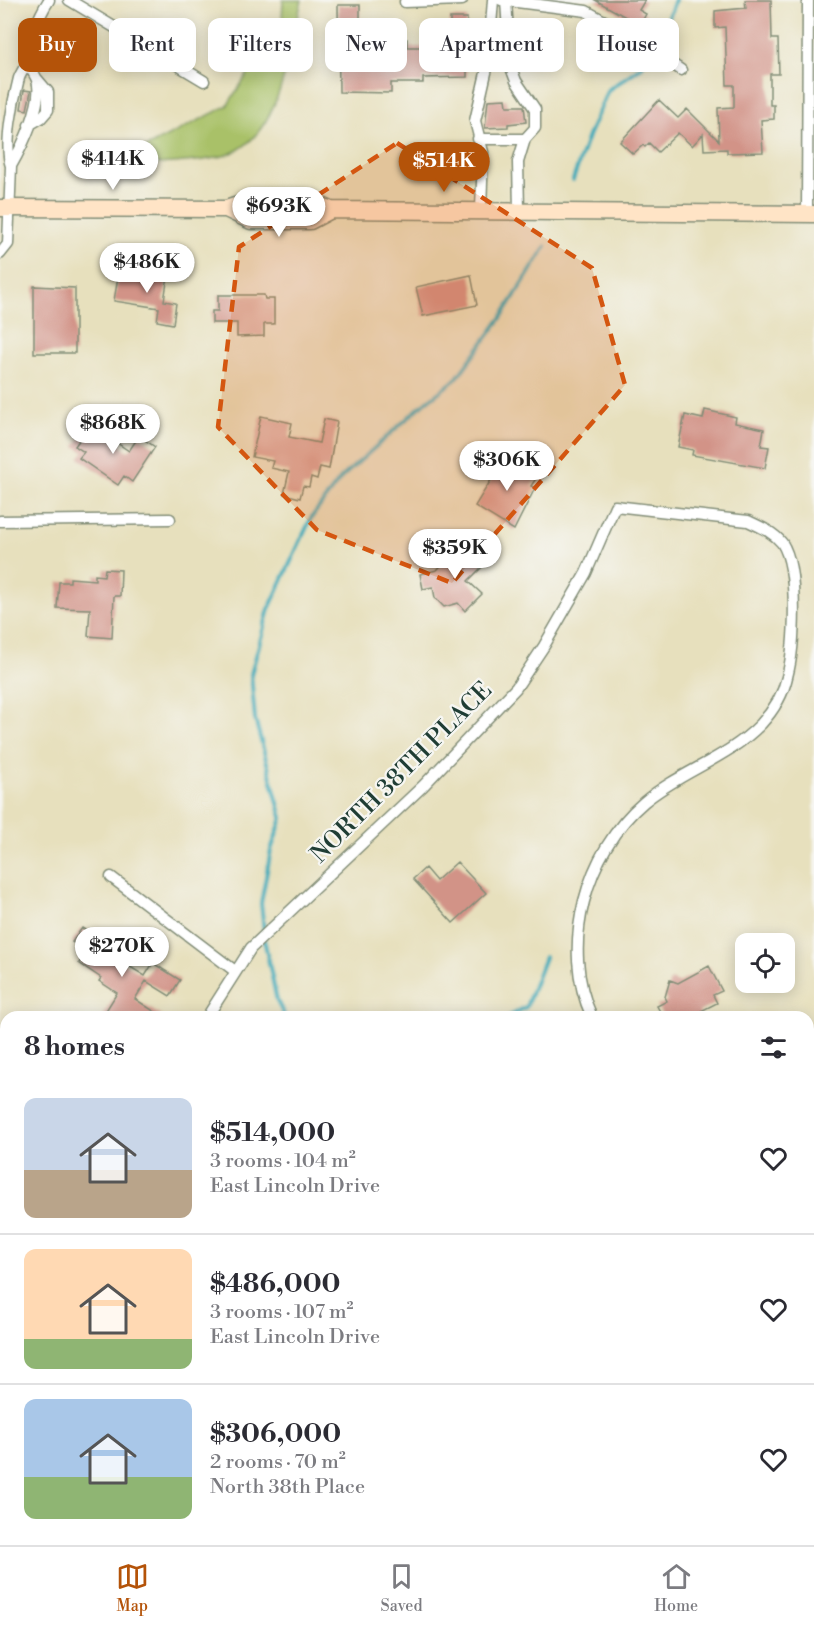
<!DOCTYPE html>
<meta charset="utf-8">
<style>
body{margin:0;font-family:"Libre Bodoni",serif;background:#f7f7f7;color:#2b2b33;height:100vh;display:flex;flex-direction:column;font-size:22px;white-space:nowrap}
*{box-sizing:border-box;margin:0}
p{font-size:20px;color:#7c7c81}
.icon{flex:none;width:33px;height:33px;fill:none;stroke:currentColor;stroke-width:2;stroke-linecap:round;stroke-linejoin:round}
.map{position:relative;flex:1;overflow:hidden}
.drawer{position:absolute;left:0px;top:1011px;width:814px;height:534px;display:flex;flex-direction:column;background:#fff;border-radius:18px 18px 0 0;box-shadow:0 3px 15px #0003}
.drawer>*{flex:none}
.hud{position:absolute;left:18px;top:18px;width:778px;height:54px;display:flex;gap:12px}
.tools{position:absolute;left:735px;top:933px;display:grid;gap:12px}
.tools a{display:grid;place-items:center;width:60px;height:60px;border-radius:12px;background:#fff;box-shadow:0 3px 15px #0003;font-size:30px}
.price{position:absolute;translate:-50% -51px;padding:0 14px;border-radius:21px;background:#fff;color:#222;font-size:20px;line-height:39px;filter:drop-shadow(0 2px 3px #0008)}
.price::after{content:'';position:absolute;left:50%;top:36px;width:18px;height:14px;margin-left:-9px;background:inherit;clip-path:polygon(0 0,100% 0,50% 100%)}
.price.on{background:#b45309;color:#fff}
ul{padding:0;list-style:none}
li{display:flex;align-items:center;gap:18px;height:150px;padding:0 24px}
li+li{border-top:2px solid #e1e1e2}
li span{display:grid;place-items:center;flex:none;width:168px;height:120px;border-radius:12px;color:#555}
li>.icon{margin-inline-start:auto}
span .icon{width:72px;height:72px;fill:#fffc;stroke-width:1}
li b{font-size:26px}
h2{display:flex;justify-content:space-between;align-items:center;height:72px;padding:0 24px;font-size:26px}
.tag{padding:0 21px;border-radius:12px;background:#fff;box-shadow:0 3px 15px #0003;font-size:21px;line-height:54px}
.tag.on{background:#b45309;color:#fff}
.dock{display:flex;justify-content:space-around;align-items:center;height:84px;border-top:2px solid #e1e1e2;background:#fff;font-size:16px;color:#7c7c81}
.dock a{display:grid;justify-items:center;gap:3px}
.dock .on{color:#b45309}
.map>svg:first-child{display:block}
.green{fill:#a9c167;stroke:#647f4e;stroke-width:1.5}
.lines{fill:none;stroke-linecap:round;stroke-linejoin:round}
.stream{stroke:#3baab9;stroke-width:4}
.building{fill:#d29387}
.service-casing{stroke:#838e78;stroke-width:8}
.minor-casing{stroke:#838e78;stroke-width:13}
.secondary-casing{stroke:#838e78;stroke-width:19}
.service{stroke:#fff;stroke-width:5}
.minor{stroke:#fff;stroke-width:10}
.secondary{stroke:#ffe4c6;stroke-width:16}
.marked{fill:#d45610;fill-opacity:0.2;stroke:#d45610;stroke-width:4.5;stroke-dasharray:12 8;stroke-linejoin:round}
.labels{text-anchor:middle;stroke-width:4.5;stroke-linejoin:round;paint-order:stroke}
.street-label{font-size:24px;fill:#1f3d34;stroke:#f6f6f2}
</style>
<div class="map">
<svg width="814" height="1545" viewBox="0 0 814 1545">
<rect width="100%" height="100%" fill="#f6f6f2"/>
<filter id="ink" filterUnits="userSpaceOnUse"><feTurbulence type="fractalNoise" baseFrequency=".0167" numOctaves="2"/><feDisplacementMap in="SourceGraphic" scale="12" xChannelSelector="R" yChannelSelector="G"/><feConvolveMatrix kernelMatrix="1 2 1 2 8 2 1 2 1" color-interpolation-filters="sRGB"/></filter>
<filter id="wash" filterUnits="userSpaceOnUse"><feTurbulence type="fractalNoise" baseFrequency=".008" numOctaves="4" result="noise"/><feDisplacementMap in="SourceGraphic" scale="24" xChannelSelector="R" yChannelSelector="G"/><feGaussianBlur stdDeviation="1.35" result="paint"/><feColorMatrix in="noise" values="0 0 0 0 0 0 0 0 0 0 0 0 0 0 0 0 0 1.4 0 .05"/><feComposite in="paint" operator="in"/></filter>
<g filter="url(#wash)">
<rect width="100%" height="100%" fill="#e7e0bd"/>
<path class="green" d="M 283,0 L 302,0 C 289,50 281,141 223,156 C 194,164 156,163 126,166 L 115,163 L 227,106 L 282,21 Z"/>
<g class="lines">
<path class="stream" d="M 573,180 L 588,136 L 608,90 L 641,67 L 663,33 L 675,0
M 264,931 L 261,903 L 271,850 L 282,818 L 255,719 L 251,674 L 269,609 L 311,518 L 341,478 L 421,406 L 456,379 L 501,318 L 546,246
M 264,939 L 277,1001 L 285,1017
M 508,1017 L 526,1007 L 545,957
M 284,1545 L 285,1539"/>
</g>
<g id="blocks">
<path class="building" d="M 595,0 L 645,0 L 639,10 L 646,14 L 640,25 Z
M 745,0 L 771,0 L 772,39 L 778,39 L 779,74 L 770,74 L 770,105 L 774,105 L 774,119 L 761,120 L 763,152 L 727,153 L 727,149 L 704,150 L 703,134 L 692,146 L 678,133 L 658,152 L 649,143 L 645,147 L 643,145 L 633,154 L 620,142 L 659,100 L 678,118 L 687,109 L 719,141 L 718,108 L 734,107 L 734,85 L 727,85 L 725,27 L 715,28 L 715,11 L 746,8 Z
M 338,5 L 360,5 L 360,31 L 372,31 L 372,40 L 407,39 L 407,47 L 428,47 L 428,32 L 435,32 L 435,26 L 450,26 L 450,18 L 467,18 L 467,77 L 423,78 L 423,83 L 391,83 L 391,93 L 339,92 Z
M 24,90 L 31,91 L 27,110 L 21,109 Z
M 506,99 L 507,106 L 524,106 L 526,122 L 508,124 L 508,127 L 485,128 L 488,100 Z
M 142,272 L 168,276 L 164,301 L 176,303 L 173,324 L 157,321 L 159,308 L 114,301 L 118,277 L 141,280 Z
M 471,275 L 477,305 L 423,316 L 416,287 Z
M 34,286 L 75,288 L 75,353 L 34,353 Z
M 218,295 L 264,295 L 265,299 L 274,299 L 274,324 L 264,324 L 264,336 L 237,337 L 237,323 L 212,323 L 212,311 L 218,311 Z
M 705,410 L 736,417 L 735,423 L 764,429 L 761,446 L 769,447 L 765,468 L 692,455 L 693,450 L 678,447 L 685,415 L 703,419 Z
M 261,416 L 292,423 L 289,437 L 319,443 L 324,419 L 337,422 L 329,469 L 320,467 L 317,479 L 311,477 L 309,487 L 303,486 L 300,498 L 284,494 L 289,472 L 271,468 L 273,461 L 252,457 Z
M 90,425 L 129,451 L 139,436 L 155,447 L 132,482 L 124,476 L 118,485 L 79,458 L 84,452 L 75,446 Z
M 496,452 L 537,477 L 531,486 L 535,488 L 514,530 L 475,506 L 496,472 L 487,467 Z
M 461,544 L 484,565 L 468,581 L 482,594 L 465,611 L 458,603 L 444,607 L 435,598 L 433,587 L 423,589 L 420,574 L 437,570 Z
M 105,569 L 121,570 L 120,596 L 114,596 L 112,638 L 88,636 L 90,609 L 57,608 L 59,582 L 70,582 L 70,578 L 95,580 L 95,575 L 104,576 Z
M 457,862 L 486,893 L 453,923 L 413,879 L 425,868 L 436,881 Z
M 82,928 L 120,953 L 117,959 L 145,976 L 153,963 L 180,980 L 170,996 L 146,981 L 135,999 L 163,1017 L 102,1017 L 117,993 L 99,981 L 101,978 L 79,963 L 87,952 L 72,942 Z
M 709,966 L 722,991 L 713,995 L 717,1003 L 699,1012 L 702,1017 L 663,1017 L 657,1006 L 667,1001 L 665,997 L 670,980 L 678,983 Z"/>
</g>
</g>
<g filter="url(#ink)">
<use href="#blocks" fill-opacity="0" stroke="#838e78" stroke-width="1.5"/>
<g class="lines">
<g class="service-casing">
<path id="service" d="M 707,1545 L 709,1539"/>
</g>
<g class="minor-casing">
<path id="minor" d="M 69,0 L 204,81
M 501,0 L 586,11 L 633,37 L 681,70
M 506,0 L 510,65 L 516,81 L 535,109 L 535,128 L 525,139 L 518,162 L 519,210
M 405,2 L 462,0
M 29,125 L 41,118 L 48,110 L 48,92 L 37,79
M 478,139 L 525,139
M 11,166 C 22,147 44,102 37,80 C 35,74 30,68 27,63
M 481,210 L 483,152 L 475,121 L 488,64 L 493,0
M 807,213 L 808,0
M 0,254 L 8,244 L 11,166 C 4,146 13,100 19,78 C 21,72 26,67 27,61 C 31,39 36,20 49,0
M 0,521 L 170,519
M 111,877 L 235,971
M 207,1017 L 251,948 L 423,786 L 516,688 L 544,646 L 586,573 L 615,506 L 748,521 C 761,527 773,532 782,543 C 799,569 795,647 787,677 C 783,695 773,711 761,724 C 727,759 681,771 644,802 C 586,851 559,947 592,1017
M 0,1299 L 6,1299
M 126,1545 L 126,1539
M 425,1545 L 426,1539"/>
</g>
<g class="secondary-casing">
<path id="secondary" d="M 0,208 L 226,209 C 260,197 299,193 331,210 L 814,214
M 226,209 L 251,221 L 310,221 L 331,210"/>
</g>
<use href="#service" class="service"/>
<use href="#minor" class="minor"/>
<use href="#secondary" class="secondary"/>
</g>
</g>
<path class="marked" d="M 397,143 L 592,268 L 625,385 L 452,583 L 317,530 L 218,427 L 239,247 Z"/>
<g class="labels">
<g class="street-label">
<text transform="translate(401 772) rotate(-45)" y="8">NORTH 38TH PLACE</text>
</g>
</g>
</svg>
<div class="tools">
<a><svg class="icon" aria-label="locate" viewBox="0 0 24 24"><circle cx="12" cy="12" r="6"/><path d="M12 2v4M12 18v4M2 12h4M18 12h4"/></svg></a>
</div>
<b class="price" style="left:113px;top:191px">$414K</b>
<b class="price on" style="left:444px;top:193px">$514K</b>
<b class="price" style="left:279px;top:238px">$693K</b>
<b class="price" style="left:147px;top:294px">$486K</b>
<b class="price" style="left:113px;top:455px">$868K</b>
<b class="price" style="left:507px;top:492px">$306K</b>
<b class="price" style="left:455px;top:580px">$359K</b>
<b class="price" style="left:122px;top:978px">$270K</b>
<div class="hud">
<a class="tag on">Buy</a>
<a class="tag">Rent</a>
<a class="tag">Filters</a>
<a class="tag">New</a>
<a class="tag">Apartment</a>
<a class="tag">House</a>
</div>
<section class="drawer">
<h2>8 homes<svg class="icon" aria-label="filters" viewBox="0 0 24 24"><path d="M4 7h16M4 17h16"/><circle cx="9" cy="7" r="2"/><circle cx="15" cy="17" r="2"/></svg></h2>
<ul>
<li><span style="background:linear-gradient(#c9d6e8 60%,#b9a48a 0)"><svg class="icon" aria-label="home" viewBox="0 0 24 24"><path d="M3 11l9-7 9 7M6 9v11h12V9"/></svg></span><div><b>$514,000</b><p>3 rooms · 104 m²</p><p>East Lincoln Drive</p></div><svg class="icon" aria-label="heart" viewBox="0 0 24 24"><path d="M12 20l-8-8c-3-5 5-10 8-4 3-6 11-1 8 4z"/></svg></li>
<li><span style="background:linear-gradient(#ffd9b3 75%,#8fb573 0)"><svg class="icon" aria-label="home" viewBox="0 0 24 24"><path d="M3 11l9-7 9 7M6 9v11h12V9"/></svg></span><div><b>$486,000</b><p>3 rooms · 107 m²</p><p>East Lincoln Drive</p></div><svg class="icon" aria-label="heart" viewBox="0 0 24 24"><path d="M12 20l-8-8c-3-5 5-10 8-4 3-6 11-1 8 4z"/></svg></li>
<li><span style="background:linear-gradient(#a9c7e8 65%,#8fb573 0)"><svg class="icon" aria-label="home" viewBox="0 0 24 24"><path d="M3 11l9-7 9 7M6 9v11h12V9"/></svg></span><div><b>$306,000</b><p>2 rooms · 70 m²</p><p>North 38th Place</p></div><svg class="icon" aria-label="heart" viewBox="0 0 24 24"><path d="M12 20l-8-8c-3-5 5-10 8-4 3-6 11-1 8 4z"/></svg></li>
</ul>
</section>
</div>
<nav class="dock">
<a class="on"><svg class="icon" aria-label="map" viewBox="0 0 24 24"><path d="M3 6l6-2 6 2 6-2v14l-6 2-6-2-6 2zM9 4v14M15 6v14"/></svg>Map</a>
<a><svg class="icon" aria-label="saved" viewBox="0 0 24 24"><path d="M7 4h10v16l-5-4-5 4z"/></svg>Saved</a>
<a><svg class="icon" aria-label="home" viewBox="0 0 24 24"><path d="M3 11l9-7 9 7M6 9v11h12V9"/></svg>Home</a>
</nav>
